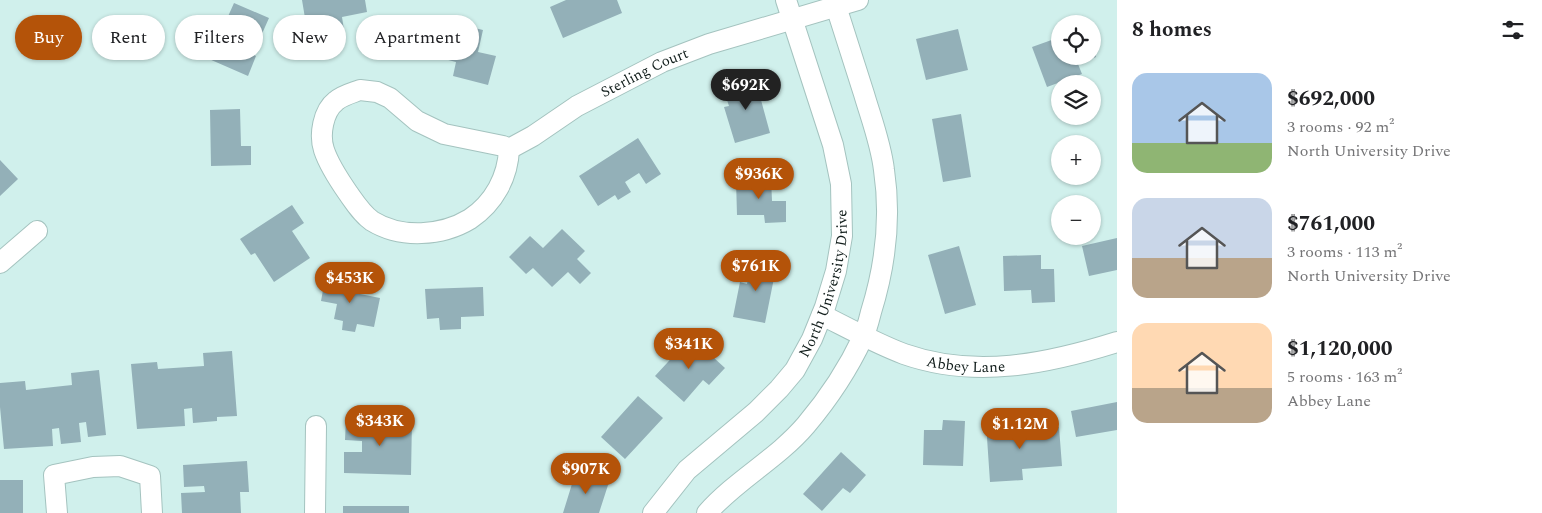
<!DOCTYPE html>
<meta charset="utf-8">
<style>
body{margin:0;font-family:Spectral,serif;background:#f6f6f6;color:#202124;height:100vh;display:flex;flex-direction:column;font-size:19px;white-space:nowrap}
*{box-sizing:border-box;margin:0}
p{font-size:16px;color:#757577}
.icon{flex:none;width:28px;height:28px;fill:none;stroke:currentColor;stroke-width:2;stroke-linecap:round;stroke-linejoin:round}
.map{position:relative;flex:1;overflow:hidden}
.drawer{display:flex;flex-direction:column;background:#fff;width:425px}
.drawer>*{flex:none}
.top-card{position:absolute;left:15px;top:15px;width:475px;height:45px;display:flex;gap:10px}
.buttons{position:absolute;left:1051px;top:15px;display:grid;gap:10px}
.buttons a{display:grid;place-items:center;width:50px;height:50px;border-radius:50%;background:#fff;box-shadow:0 1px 4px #0004;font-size:25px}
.price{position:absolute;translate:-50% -42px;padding:0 11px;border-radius:18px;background:#b45309;color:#fff;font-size:16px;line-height:32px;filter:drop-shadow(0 1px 2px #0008)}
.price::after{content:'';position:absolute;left:50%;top:30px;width:15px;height:11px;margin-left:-8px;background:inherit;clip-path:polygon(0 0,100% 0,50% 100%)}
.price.on{background:#222;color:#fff}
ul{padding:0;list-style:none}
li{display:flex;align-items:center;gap:15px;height:125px;padding:0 15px}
li span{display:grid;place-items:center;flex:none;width:140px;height:100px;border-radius:15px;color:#555}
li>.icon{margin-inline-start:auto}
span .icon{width:60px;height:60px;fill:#fffc;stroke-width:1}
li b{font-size:21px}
h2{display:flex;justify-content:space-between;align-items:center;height:60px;padding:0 15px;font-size:21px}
.tag{padding:0 18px;border-radius:22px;background:#fff;box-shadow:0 1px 4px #0004;font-size:18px;line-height:45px}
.tag.on{background:#b45309;color:#fff}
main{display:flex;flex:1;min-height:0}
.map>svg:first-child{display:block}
.building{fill:#93b0b8}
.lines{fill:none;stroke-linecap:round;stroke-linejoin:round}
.minor-casing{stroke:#a4c3bf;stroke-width:22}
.minor{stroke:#fff;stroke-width:20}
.labels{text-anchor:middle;stroke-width:4;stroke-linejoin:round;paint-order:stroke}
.street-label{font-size:15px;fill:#111d1b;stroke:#ddfdf9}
</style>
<main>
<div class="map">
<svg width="1117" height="513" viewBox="0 0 1117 513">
<rect width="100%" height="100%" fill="#d0f0ec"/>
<path class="building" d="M 302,0 L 365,0 L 367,12 L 342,17 L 344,30 L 308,36 Z
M 566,0 L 617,0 L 622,13 L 563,38 L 550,7 Z
M 234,3 L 269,18 L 261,36 L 255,33 L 247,52 L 256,56 L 248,76 L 209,59 Z
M 430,17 L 483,30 L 478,52 L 496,56 L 488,85 L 453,76 L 456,62 L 421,53 Z
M 958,29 L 968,70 L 926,80 L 916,39 Z
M 1060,37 L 1060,56 L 1092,56 L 1093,48 L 1096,57 L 1078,64 L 1082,74 L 1047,87 L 1032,47 Z
M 755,78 L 770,133 L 735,143 L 724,107 L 729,106 L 723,88 Z
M 240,109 L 241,146 L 251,146 L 251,165 L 211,166 L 210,110 Z
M 961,114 L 971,177 L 943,182 L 932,119 Z
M 638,138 L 661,174 L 646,184 L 639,173 L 625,182 L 631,192 L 618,200 L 615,195 L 598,206 L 579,176 Z
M 0,160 L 18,179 L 0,196 Z
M 771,178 L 772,201 L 786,201 L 786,222 L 765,223 L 764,215 L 737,215 L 736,180 Z
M 292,205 L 304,223 L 292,231 L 310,258 L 274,282 L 255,253 L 251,255 L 240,239 Z
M 562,229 L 585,251 L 577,259 L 591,273 L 580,284 L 568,272 L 552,287 L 533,268 L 526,274 L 509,257 L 530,236 L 543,248 Z
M 1117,238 L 1117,270 L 1089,276 L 1082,246 Z
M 959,246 L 976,305 L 945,314 L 928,255 Z
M 1041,255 L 1041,269 L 1054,269 L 1055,302 L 1032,303 L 1031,290 L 1004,291 L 1003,256 Z
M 752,258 L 777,263 L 765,323 L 733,317 L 740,282 L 747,284 Z
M 326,274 L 348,279 L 345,291 L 380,298 L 374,327 L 357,324 L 355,332 L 342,330 L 343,321 L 334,319 L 337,304 L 321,301 Z
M 483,287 L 484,316 L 461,317 L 461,329 L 440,330 L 439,318 L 427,319 L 425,289 Z
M 691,337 L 725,368 L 709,385 L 703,380 L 684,402 L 655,376 Z
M 232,351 L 237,416 L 217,417 L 217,421 L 193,423 L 192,408 L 184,409 L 185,426 L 137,429 L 131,364 L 157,362 L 158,369 L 204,366 L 203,353 Z
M 99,370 L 106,435 L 88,437 L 86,422 L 79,423 L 81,442 L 61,444 L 59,428 L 52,429 L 53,446 L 4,449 L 0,407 L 0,383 L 25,381 L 26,390 L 72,385 L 71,373 Z
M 638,396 L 663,418 L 625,459 L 601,437 Z
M 1117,402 L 1117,430 L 1076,437 L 1071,411 Z
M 346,419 L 412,420 L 411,475 L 344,473 L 344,452 L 362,452 L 362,441 L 345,440 Z
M 943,420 L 965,421 L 963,466 L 923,465 L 924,430 L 942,430 Z
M 1021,420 L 1021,430 L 1059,427 L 1062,466 L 1022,469 L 1023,480 L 990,482 L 986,423 Z
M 841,452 L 866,475 L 850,493 L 843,488 L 822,511 L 803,494 Z
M 247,461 L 249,492 L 240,492 L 241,513 L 182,513 L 181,493 L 205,492 L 204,486 L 184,487 L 183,465 Z
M 576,471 L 609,482 L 599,513 L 563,513 Z
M 0,480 L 23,480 L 23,513 L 0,513 Z
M 343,506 L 409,506 L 409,513 L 343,513 Z"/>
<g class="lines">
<g class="minor-casing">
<g id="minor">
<path d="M 360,90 L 377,92 L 390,98 L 417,121 L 444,134 L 503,146 L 509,149 C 508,177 494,203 470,219 C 442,236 401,239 372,221 C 362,214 355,203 348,193 C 339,180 329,165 324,150 C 319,135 323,111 336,101 C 343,95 352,93 360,90 Z"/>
<path id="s1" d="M 509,149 L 533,136 L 577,106 L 662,62 L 709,44 L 858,0"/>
<path d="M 0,263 L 37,231"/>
<path id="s2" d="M 822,315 C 848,328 877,344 904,354 C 975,379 1047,364 1117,342"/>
<path d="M 57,513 L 54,475 L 93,467 L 120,466 L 150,476 L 152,513"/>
<path d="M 315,513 L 316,426"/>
<path id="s3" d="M 653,513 L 687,470 L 756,412 L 779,389 L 795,370 L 812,339 L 825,307 L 836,271 L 842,236 L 841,184 L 833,145 L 786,0"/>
<path d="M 707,513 C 736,480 777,459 806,425 C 828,399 848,369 863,337 C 867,329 869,320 871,312 C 885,267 891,217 884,170 C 881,144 871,118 864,94 C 854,62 844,31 834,0"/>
</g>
</g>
<use href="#minor" class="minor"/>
</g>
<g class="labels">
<g class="street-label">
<text dy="5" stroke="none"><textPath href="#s1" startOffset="156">Sterling Court</textPath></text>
<text dy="5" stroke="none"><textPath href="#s3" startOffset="295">North University Drive</textPath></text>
<text dy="5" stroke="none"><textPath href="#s2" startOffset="154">Abbey Lane</textPath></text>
</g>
</g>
</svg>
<div class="buttons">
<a><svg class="icon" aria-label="locate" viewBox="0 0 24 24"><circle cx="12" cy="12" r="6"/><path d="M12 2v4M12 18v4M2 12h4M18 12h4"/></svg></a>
<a><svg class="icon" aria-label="layers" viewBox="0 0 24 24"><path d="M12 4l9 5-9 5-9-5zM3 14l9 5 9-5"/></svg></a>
<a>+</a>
<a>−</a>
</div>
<b class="price on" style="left:746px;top:111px">$692K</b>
<b class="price" style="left:759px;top:200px">$936K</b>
<b class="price" style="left:756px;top:292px">$761K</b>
<b class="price" style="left:350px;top:304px">$453K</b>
<b class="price" style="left:689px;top:370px">$341K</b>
<b class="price" style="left:380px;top:447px">$343K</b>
<b class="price" style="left:1020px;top:450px">$1.12M</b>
<b class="price" style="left:586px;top:495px">$907K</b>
<div class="top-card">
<a class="tag on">Buy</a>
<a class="tag">Rent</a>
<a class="tag">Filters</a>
<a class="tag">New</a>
<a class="tag">Apartment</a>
</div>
</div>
<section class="drawer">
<h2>8 homes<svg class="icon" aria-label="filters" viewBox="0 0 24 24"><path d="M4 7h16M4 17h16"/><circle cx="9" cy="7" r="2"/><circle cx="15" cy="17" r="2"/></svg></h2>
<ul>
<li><span style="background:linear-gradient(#a9c7e8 70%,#8fb573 0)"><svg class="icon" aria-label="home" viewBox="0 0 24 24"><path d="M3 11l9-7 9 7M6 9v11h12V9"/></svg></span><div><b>$692,000</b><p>3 rooms · 92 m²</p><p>North University Drive</p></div></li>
<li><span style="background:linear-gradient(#c9d6e8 60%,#b9a48a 0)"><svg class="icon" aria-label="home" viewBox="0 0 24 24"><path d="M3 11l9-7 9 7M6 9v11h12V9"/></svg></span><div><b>$761,000</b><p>3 rooms · 113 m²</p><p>North University Drive</p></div></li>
<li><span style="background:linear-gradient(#ffd9b3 65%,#b9a48a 0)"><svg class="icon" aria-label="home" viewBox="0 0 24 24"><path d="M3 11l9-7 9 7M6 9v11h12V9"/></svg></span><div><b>$1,120,000</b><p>5 rooms · 163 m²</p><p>Abbey Lane</p></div></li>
</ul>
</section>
</main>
